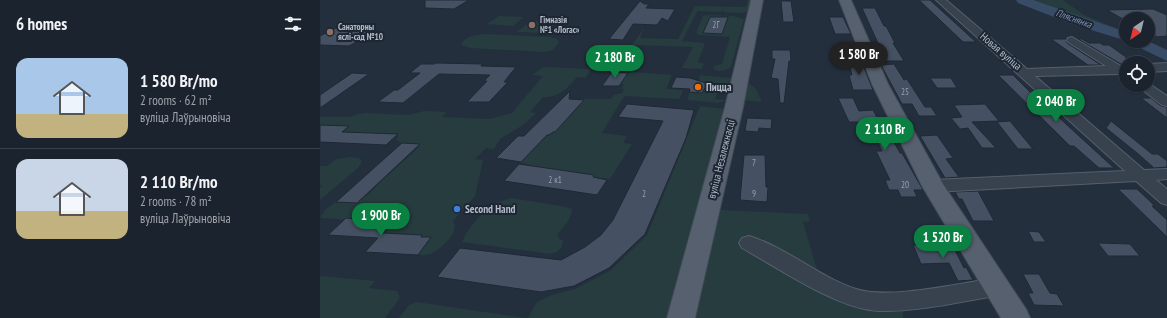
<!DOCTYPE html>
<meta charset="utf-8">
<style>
body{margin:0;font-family:"PT Sans Narrow",sans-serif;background:#282f3a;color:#f1f3f6;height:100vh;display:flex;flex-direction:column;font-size:15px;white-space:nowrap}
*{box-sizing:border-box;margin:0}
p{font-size:13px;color:#a0a4aa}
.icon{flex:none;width:22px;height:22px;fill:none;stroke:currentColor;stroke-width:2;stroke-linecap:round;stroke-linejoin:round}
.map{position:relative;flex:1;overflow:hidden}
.details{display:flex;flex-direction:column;background:#1b232e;width:320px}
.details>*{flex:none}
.needle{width:26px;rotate:215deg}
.fabs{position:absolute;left:799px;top:12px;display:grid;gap:8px}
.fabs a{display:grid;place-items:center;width:36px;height:36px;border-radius:50%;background:#1b232e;box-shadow:0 1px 3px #0004,0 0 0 1px #39404a;font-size:20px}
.price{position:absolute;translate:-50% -34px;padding:0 9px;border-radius:14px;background:#0b8043;color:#fff;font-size:13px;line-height:26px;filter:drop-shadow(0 1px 2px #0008)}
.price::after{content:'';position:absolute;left:50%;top:24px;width:12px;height:9px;margin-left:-6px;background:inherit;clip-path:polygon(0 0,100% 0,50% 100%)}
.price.active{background:#222;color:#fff}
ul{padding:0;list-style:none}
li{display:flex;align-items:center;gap:12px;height:100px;padding:0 16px}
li+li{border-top:1px solid #39404a}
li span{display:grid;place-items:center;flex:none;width:112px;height:80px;border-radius:12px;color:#555}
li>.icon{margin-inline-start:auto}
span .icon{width:48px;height:48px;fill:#fffc;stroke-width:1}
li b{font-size:17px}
h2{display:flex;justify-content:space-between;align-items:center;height:48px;padding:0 16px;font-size:17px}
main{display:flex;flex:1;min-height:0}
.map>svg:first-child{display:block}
.green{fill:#263c3f}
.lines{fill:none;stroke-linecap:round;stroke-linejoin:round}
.river{fill:#394c67;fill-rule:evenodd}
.building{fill:#455162;stroke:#1f2835}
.minor-casing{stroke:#565f6c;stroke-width:2}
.major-casing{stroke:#414a57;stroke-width:2}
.minor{fill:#38414e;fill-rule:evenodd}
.major{fill:#56606e;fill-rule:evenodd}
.education-dot{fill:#8d6e63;stroke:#1d2633;stroke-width:1.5}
.food-dot{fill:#e8710a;stroke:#1d2633;stroke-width:1.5}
.shop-dot{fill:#3f7fe0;stroke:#1d2633;stroke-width:1.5}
.labels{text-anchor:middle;stroke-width:4;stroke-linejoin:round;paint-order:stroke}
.far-poi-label{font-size:9px;font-weight:bold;fill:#b4bcc9;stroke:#1d2633;text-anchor:start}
.number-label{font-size:9px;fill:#98a1af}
.far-water-label{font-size:10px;font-style:italic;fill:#7c92b1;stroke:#1d2633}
.street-label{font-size:11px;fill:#b4bcc9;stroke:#1d2633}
.poi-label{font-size:11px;font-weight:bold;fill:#b4bcc9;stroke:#1d2633;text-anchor:start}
</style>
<main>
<section class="details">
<h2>6 homes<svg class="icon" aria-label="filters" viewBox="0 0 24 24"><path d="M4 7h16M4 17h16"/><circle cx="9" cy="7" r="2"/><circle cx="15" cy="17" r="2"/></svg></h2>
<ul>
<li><span style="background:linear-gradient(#a9c7e8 70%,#c2b280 0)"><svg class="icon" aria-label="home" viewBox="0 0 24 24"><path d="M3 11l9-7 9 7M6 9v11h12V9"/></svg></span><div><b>1 580 Br/mo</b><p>2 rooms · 62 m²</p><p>вуліца Лаўрыновіча</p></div></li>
<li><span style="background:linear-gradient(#c9d6e8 65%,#c2b280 0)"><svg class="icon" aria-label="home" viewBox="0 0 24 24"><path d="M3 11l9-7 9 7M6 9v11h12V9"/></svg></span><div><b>2 110 Br/mo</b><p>2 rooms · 78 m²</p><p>вуліца Лаўрыновіча</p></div></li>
</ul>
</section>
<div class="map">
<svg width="847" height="318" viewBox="0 0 847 318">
<rect width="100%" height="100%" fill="#242f3e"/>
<path class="green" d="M 428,0 L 431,0 L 428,11 L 424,13 L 403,12 L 404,9 L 401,12 L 378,11 L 379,8 L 362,41 L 385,43 L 378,62 L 384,64 L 382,69 L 362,68 L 373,47 L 312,45 L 325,27 L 320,38 L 358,39 L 375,6 L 426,7 Z
M 702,0 L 743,0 L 764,15 L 806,32 L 806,34 L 778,24 L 745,16 Z
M 387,15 L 413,16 L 424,19 L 411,67 C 405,71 400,72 394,69 L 394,66 L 402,64 L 410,37 L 379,35 L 376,33 L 383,16 Z
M 179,16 L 204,17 L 193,26 L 167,24 Z
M 211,21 L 237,23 L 224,33 L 197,32 Z
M 166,34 L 230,37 L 237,39 L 239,42 L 233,50 L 223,52 L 151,48 L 141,45 C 144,36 157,35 166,34 Z
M 228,67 L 268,69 L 271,70 L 265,78 L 257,77 C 248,88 238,98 223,97 L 210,112 L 216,113 L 203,125 L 180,139 L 174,149 L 166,148 L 155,159 L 163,160 L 155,196 L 133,221 L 135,226 C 134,237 121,249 111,254 C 107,255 102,255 98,255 L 111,237 L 101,237 L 102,235 L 74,233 L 72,235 L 61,235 L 72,222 L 37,218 L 35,220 L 0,218 L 5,210 L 16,202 L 37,203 L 45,196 L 47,196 L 55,188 L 54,188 L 98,148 L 100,144 L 82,143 L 77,140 L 78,134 L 22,132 L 28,127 L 0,125 L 0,117 L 30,117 L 38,114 L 47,113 L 89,115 L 104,111 L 127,112 L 122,117 L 170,119 L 192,113 L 223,76 L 212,75 L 222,68 Z
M 313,72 L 352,75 L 346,89 L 363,90 L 360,98 L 357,99 L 305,96 L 303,98 L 282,133 L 307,136 L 303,143 L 312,144 L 290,179 L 273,177 L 274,175 L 213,166 L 196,161 L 227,135 L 235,132 L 249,113 L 252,113 L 256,109 L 255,105 L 261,99 L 291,99 L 294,95 L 302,93 L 304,89 L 301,89 L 304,84 L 300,84 L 308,73 Z
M 380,75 L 411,78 L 410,84 L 400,84 L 395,99 L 407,100 L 398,103 L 368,100 L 369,92 L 376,92 L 385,84 L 380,81 L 379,76 Z
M 426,81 L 436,89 L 442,102 L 423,100 Z
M 380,106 L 405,109 L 350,318 L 208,318 L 217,302 L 232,295 L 255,289 L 291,270 L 327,235 Z
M 31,157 L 39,158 L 42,162 L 38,168 L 0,200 L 0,188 L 2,186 L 0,185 L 0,166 L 7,166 L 16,159 Z
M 191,198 L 241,206 L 252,209 C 252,218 244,226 238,234 L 239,239 L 243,240 L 242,247 L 237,252 L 230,254 L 217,252 L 142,242 C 151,222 169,204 191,198 Z
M 398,210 L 488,214 L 490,221 L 483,222 L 502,288 L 558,310 L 583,311 L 583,318 L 371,318 Z
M 0,276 L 55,281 L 49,288 L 77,291 L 80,298 L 65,318 L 0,318 Z
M 96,302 L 206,318 L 79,318 L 89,305 Z"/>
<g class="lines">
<path class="river" d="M 696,0 L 713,0 L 806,32 L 807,41 L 752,24 L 698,3 Z
M 810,41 L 828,41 L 847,50 L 847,61 L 812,44 Z"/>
</g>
<path class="building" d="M 105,0 L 149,0 L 134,9 L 105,8 Z
M 599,0 L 610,0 L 656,42 L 643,42 Z
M 320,1 L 324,4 L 329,4 L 326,8 L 355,9 L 348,21 L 342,18 L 337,25 L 313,24 L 303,40 L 289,39 Z
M 461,1 L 471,1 L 474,22 L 463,22 Z
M 542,8 L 555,8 L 564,26 L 566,26 L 575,43 L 573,43 L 584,61 L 566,61 Z
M 833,9 L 847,15 L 847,36 L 837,37 L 828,32 L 828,19 L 803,19 L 787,10 Z
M 390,17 L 408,17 L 402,34 L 383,33 Z
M 509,17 L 523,17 L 531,34 L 515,34 Z
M 16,28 L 57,31 L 29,46 L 0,45 L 0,36 Z
M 731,39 L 746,39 L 747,43 L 781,65 L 768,65 Z
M 758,39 L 762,39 L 769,43 L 780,43 L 783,45 L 789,45 L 806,57 L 806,64 L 801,64 Z
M 452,50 L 470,50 L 471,61 L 469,61 L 464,103 L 460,103 L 458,79 L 451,78 L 455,59 L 452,59 Z
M 528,60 L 541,60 L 553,90 L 533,90 L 529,75 L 532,75 Z
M 116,63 L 162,64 L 161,66 L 196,67 L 184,82 L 188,82 L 169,102 L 147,102 L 167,81 L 164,81 L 170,75 L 119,74 L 83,103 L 58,102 L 74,90 L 78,90 L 100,73 L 90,73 L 101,64 L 114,64 Z
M 574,64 L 584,80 L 587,79 L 605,107 L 611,107 L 617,116 L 599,116 L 592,104 L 582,104 L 561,65 Z
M 292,72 L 308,73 L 299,86 L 282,86 Z
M 32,73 L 49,74 L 0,108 L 0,95 Z
M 678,75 L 693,75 L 732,114 L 734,113 L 794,168 L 779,168 L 754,146 L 750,146 Z
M 356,77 L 370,78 L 389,84 L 384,89 L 382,93 L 369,92 L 370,89 L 351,88 Z
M 610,78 L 631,78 L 637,88 L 617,88 Z
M 250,91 L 249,99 L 264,100 L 235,132 L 233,132 L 229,135 L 227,135 L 201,162 L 176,158 L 198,136 L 204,136 Z
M 518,98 L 533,98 L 539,111 L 553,110 L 563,128 L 566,128 L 580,153 L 582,153 L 603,190 L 594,190 L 597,197 L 581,197 L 578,190 L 569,190 L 565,180 L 570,180 L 556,151 L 562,151 L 549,125 L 547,125 L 546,122 L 529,122 Z
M 821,98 L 831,98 L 841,106 L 847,107 L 847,118 Z
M 307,104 L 374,110 L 366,138 L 325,234 L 289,268 L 254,286 L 221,292 L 117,277 L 140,248 L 241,260 L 265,247 L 281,235 L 293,220 L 343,121 L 298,117 Z
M 665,104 L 679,121 L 652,122 L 676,148 L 662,148 L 648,128 L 640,129 L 631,118 L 642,117 L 634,105 Z
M 427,118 L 452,119 L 451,129 L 439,128 L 438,132 L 425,131 Z
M 690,121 L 713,149 L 698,149 L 677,122 Z
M 791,121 L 832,154 L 838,154 L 847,161 L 847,167 L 834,168 L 817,153 L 786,128 Z
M 0,125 L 29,126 L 22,132 L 78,134 L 66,145 L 0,142 Z
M 617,135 L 633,158 L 626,159 L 639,177 L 625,178 L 600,136 Z
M 82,143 L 100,144 L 37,203 L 16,202 Z
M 424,155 L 445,155 L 446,187 L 448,187 L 447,202 L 420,200 Z
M 199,164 L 274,175 L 273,177 L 287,180 L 277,195 L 184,181 Z
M 798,189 L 817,189 L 835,206 L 832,206 L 847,220 L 847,237 Z
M 658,191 L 674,221 L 653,221 L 642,199 L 639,199 L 635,192 Z
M 26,218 L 73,222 L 63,233 L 102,235 L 101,237 L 111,237 L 98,255 L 45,252 L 58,238 L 8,235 Z
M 708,231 L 719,232 L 726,242 L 714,242 Z
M 778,243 L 810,244 L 820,256 L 788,256 Z
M 632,244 L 644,268 L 646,267 L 653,280 L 638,281 L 629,263 L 601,264 L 593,245 Z
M 703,274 L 719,274 L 730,293 L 737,294 L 744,306 L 714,305 L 708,293 L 713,293 Z"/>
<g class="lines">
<g class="minor-casing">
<path id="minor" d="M 616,0 L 626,0 L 707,69 L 786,66 L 748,42 L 747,40 L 748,38 L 752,37 L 801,66 L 806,65 L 806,73 L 800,74 L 715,76 L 824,170 L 847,169 L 847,179 L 836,180 L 847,189 L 847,205 L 841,203 L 816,181 L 613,192 L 607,190 L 604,186 L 607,182 L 613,180 L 805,171 Z
M 847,63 L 847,71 L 828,72 L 828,64 Z
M 828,83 L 847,96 L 847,106 L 842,105 L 816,85 L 828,85 Z
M 429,236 C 466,247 499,277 536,289 C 569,300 640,283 676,278 L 684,281 L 687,287 L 684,293 L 676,296 C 639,302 597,312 559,311 C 519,310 458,268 422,248 L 419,243 L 422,238 Z"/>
</g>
<g class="major-casing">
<path id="major" d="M 431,0 L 443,0 L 423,107 L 375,318 L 347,318 L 405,107 Z
M 519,0 L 531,0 L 568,84 L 623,184 L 706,309 L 710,318 L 681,318 L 602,186 L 552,84 Z"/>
</g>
<use href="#minor" class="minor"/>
<use href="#major" class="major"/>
</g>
<g class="education-dot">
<circle cx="212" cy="25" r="4"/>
<circle cx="10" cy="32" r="4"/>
</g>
<circle class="food-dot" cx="378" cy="87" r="4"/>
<circle class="shop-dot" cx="137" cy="209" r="4"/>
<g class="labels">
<g class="far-poi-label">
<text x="220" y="23">Гімназія<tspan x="220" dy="10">№1 «Логас»</tspan></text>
<text x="18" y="30">Санаторны<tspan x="18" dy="10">яслі-сад №10</tspan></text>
</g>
<g class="number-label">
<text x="396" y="28">2Г</text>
<text x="585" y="95">25</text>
<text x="434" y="166">7</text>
<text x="235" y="183">2 к1</text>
<text x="585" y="188">20</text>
<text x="324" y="197">2</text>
<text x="434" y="197">9</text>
</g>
<g class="far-water-label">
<text transform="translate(754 18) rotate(20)" y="4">Пляснянка</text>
</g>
<g class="street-label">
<text transform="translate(681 51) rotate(41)" y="4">Новая вуліца</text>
<text transform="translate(401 159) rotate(-76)" y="4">вуліца Незалежнасці</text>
</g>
<g class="poi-label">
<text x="386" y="91">Пицца</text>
<text x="145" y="213">Second Hand</text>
</g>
</g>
</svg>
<div class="fabs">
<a><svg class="needle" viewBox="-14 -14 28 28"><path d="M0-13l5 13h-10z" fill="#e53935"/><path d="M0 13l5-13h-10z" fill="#a0a4aa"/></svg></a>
<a><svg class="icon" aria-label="locate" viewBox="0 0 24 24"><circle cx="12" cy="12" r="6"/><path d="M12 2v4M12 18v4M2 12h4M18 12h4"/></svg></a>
</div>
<b class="price active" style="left:539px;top:76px">1 580 Br</b>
<b class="price" style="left:295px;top:79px">2 180 Br</b>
<b class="price" style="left:736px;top:123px">2 040 Br</b>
<b class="price" style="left:565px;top:151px">2 110 Br</b>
<b class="price" style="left:61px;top:237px">1 900 Br</b>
<b class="price" style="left:623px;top:259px">1 520 Br</b>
</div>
</main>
